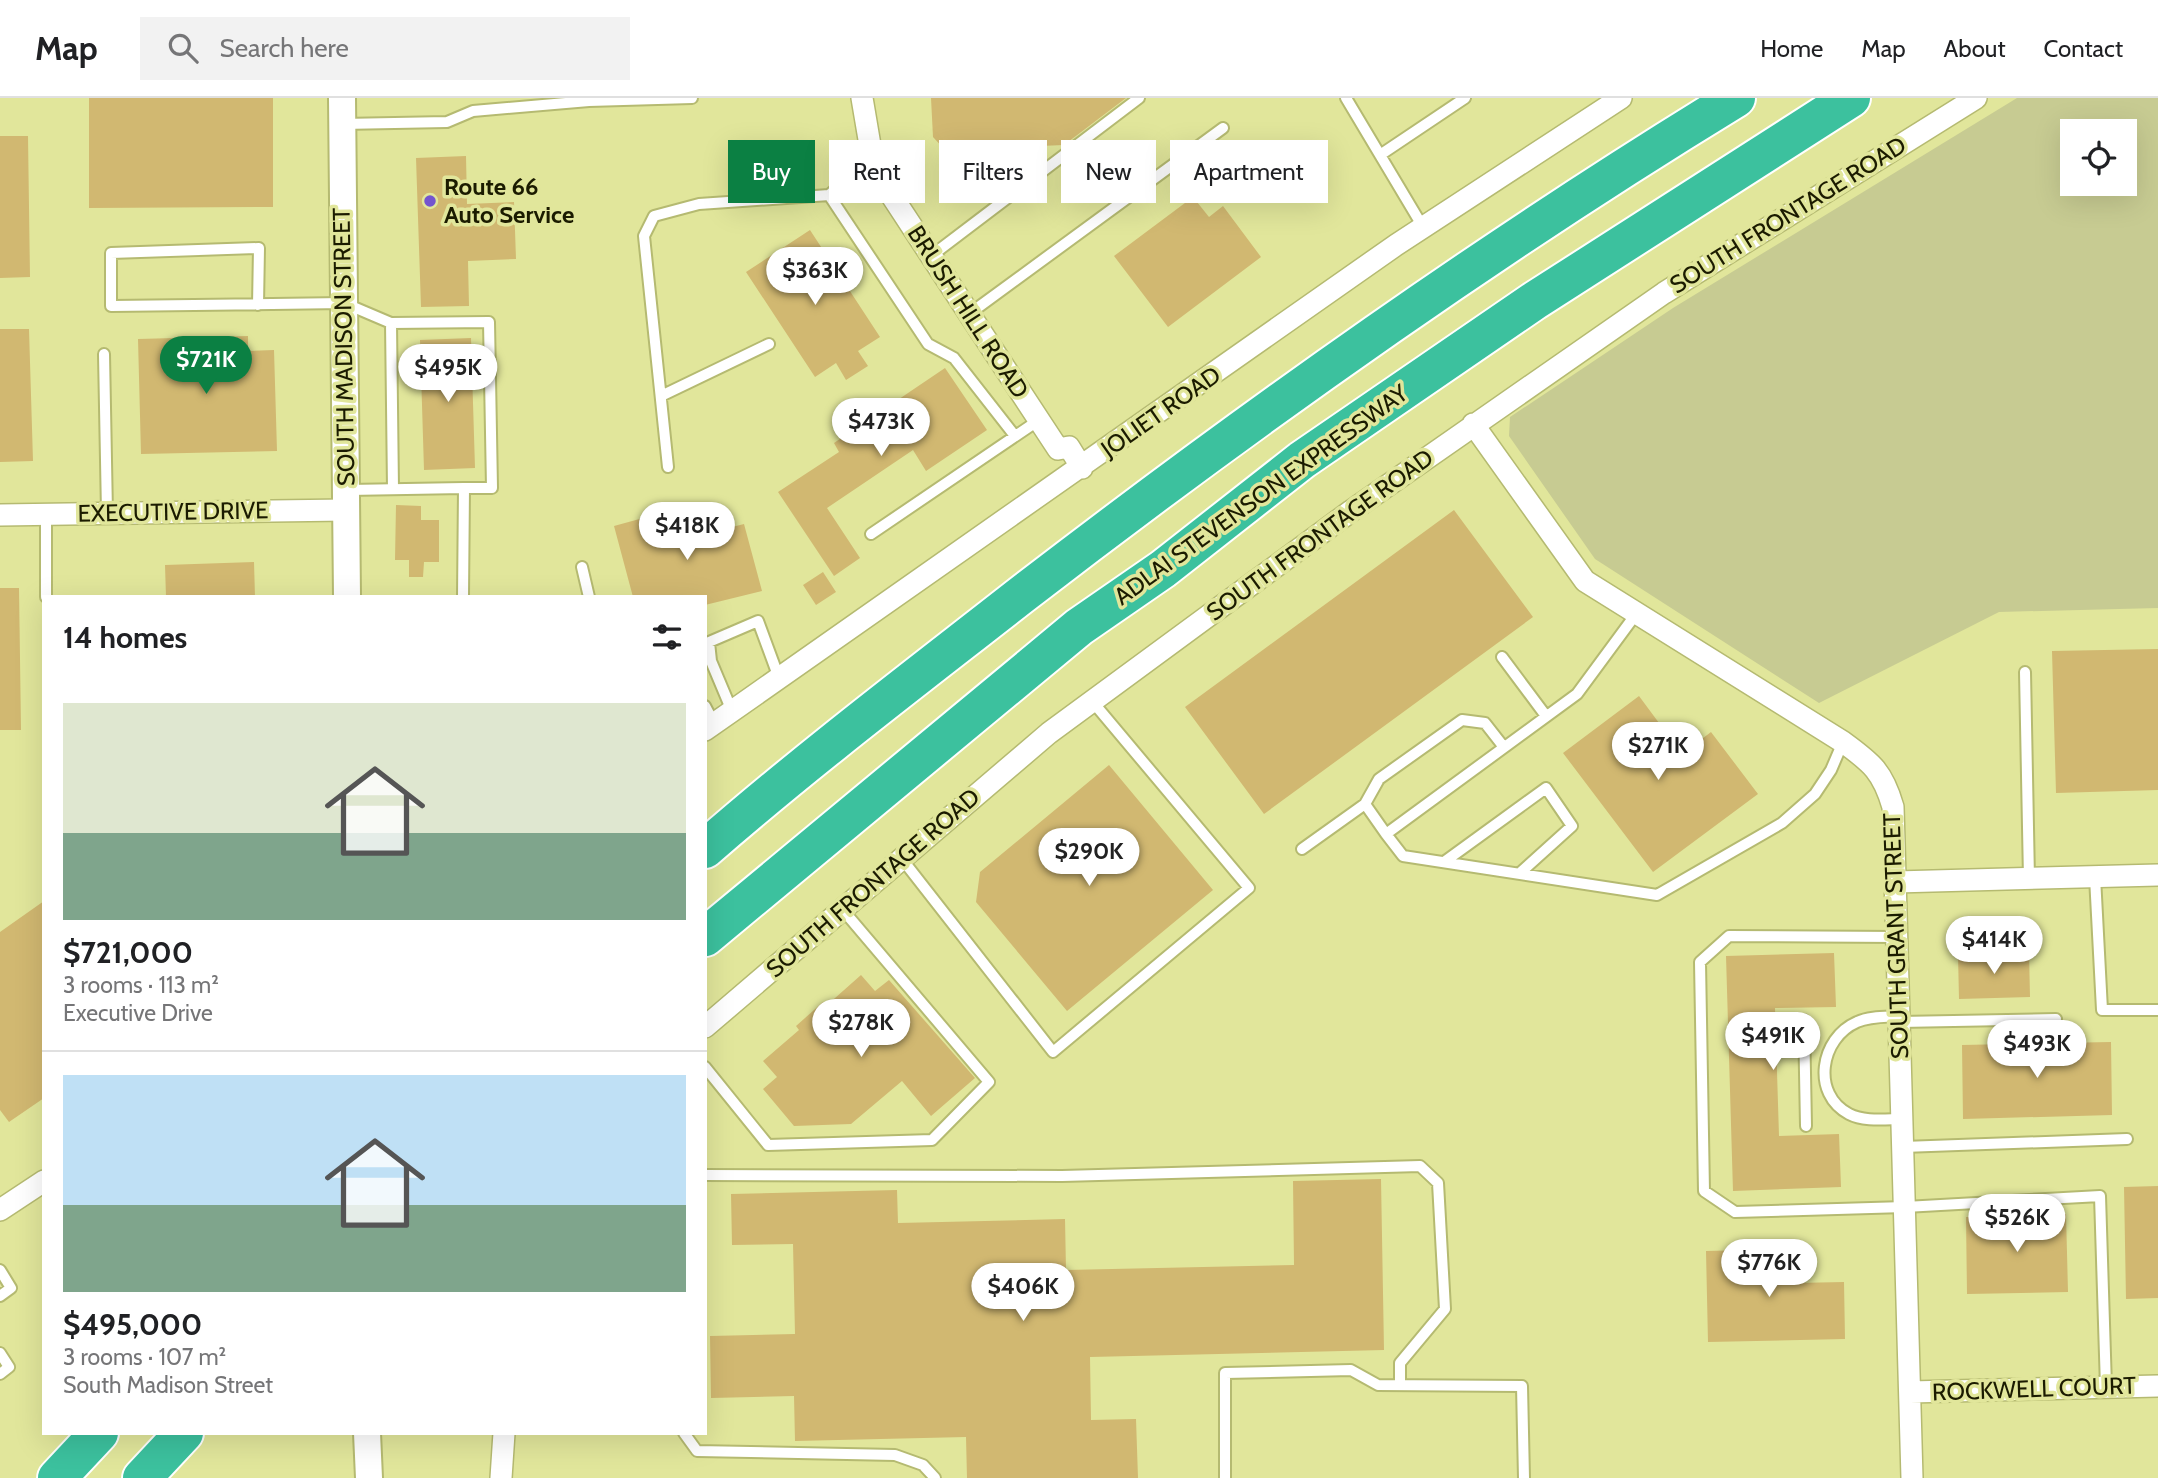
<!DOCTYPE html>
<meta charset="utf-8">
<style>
body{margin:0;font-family:Cabin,sans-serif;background:#f2f2f2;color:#202124;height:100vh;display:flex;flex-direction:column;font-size:26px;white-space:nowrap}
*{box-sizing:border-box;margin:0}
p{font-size:23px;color:#757577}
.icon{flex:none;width:38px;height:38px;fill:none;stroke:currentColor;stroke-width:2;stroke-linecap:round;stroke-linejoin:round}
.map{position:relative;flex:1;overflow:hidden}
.side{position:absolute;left:42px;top:497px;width:665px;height:840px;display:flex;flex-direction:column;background:#fff;border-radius:0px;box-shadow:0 7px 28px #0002}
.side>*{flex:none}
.guide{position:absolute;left:728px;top:42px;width:665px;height:63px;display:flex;gap:14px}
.controls{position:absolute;left:2060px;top:21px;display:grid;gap:14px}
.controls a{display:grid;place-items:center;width:77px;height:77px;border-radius:0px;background:#fff;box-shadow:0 7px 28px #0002;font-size:35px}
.price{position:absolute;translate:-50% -60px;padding:0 16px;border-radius:24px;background:#fff;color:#222;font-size:23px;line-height:46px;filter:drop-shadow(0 2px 4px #0008)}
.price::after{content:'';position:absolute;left:50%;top:42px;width:21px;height:16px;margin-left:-10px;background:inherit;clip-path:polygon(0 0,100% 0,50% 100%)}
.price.selected{background:#0b8043;color:#fff}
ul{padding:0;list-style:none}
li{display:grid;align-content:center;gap:14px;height:371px;padding:0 21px}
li+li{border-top:2px solid #e0e0e0}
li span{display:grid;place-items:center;height:217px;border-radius:0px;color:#555}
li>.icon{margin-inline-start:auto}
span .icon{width:126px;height:126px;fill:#fffc;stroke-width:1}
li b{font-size:30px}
h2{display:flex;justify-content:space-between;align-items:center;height:84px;padding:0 21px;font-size:30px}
.chip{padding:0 24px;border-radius:0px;background:#fff;box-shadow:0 7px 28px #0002;font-size:24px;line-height:63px}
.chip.selected{background:#0b8043;color:#fff}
header{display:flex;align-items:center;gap:42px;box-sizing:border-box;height:98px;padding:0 35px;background:#fff;border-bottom:2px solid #e0e0e0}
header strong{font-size:33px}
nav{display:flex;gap:38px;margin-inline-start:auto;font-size:24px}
.search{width:490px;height:63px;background:#f2f2f2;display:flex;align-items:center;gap:18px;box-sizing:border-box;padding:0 24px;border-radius:0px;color:#757577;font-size:26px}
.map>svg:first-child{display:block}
.green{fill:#c7cb92;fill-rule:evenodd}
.building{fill:#d1b871}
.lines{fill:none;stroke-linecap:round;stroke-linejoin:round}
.service-casing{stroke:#b5ba71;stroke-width:14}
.minor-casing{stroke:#b5ba71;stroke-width:24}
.tertiary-casing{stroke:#b5ba71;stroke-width:30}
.motorway-casing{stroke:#fff;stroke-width:42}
.service{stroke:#fff;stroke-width:10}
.minor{stroke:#fff;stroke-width:21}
.tertiary{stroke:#fff;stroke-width:26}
.motorway{stroke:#3cc19e;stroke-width:38}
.poi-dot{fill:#7454ce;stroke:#e1e69b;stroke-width:2.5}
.labels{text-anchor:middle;stroke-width:7;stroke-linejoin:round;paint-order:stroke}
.poi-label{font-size:24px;font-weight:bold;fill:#1b1b00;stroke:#e1e69b;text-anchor:start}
.street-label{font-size:24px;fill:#1b1b00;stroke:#e1e69b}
</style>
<header>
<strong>Map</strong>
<div class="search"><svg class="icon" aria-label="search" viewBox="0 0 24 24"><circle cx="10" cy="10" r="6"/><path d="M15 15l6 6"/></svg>Search here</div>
<nav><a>Home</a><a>Map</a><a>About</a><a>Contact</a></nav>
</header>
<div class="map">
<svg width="2158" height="1380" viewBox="0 0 2158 1380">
<rect width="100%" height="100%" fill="#e1e69b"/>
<path class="green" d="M 2017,0 L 2158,0 L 2158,510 L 1999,514 L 1819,605 L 1595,461 L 1509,338 L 1510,319 L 1673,210 ZM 2072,33 L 2124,33 L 2124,86 L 2072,86 Z"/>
<path class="building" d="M 89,0 L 273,0 L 273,109 L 89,110 Z
M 931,0 L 1126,0 L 1064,47 L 945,52 L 933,39 Z
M 0,38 L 28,38 L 30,179 L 0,180 Z
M 466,58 L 467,106 L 514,104 L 516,161 L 468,163 L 469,208 L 421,209 L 416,60 Z
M 1193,99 L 1209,119 L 1223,108 L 1261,159 L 1168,229 L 1114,158 Z
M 810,132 L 880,239 L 858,253 L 868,268 L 846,282 L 836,265 L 815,279 L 746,174 Z
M 0,231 L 29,231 L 33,363 L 0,364 Z
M 248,238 L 248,253 L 274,252 L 277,353 L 141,356 L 138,241 Z
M 471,240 L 475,370 L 424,372 L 420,242 Z
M 945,270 L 987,332 L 926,373 L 913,352 L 827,410 L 860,460 L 834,478 L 778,394 L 839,354 L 834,345 Z
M 396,407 L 421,408 L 421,422 L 439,422 L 439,464 L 424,464 L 423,479 L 409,479 L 409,462 L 395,462 Z
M 1454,412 L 1533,519 L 1264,716 L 1185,609 Z
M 665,414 L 673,444 L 744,426 L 762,493 L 705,507 L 705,499 L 633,499 L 614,428 Z
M 254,464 L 255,499 L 166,499 L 165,467 Z
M 823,474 L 836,494 L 816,507 L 803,487 Z
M 0,490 L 19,490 L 21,632 L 0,632 Z
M 2158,551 L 2158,692 L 2056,695 L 2052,553 Z
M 1639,598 L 1682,656 L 1711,634 L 1758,696 L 1653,774 L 1563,655 Z
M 1109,667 L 1213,792 L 1067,913 L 976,804 L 980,774 Z
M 44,803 L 44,1000 L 9,1024 L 0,1012 L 0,834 Z
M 2029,854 L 2030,899 L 1959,901 L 1958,857 Z
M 1834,855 L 1836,909 L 1775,910 L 1779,1038 L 1839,1036 L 1841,1089 L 1733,1093 L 1726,858 Z
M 861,877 L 875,893 L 889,882 L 975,980 L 931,1018 L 902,983 L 851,1026 L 794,1028 L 763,991 L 777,979 L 763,963 L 799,932 L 796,928 L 823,904 L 826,908 Z
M 2111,944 L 2112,1017 L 1963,1021 L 1962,947 Z
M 1381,1081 L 1384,1252 L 1090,1259 L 1091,1322 L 1136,1321 L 1138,1380 L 967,1380 L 966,1339 L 795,1343 L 794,1298 L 711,1300 L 710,1238 L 795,1236 L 793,1146 L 732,1147 L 731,1096 L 897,1092 L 898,1125 L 1065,1121 L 1066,1172 L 1294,1167 L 1293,1083 Z
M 2158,1088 L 2158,1200 L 2126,1201 L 2124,1089 Z
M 2066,1116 L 2068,1194 L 1967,1196 L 1966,1119 Z
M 1795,1151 L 1796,1185 L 1844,1184 L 1845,1241 L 1708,1244 L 1706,1153 Z"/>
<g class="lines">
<g class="service-casing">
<path id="service" d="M 1346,0 L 1423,129
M 342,26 L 447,24 L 473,13 L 589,3 L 692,0
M 1380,57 L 1465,0
M 872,59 L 829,97 L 928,246 L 954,260 L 1015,338
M 931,158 L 1139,0
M 258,207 L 259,150 L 111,155 L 111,208 L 344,205 L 391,225
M 969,216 L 1223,30
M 104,256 L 107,415
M 661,298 L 769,246
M 668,369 L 644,138 L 654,118 L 699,106 L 829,97
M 393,391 L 391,225 L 489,224 L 492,390 L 464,390
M 348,392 L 464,390 L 463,499
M 46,416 L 46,499
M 871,436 L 1039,322
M 582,469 L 589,499
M 1636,516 L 1577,596 L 1386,736 L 1403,758 L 1657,797 L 1782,725 L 1815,696 L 1831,672 L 1843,644
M 1502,559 L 1546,618
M 2025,574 L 2029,781
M 705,608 L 714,625
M 732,613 L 711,563 L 709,544 L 758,523 L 779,580
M 1386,736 L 1365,706 L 1379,681 L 1462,622 L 1485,625 L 1503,648
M 1302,751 L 1365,706
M 902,761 L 1053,954 L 1249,790 L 1092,603
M 1444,764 L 1546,690 L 1572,728 L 1521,774
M 2095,779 L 2102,912 L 2158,912
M 1898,839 L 1729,838 L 1700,864 L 1704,1093 L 1735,1114 L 1905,1109 L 2100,1098 L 2106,1289
M 1900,918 C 1886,919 1870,918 1857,924 C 1820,940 1811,996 1849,1016 C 1864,1024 1886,1021 1903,1021
M 1804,922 L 1806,1028
M 1900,924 L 2056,921
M 705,969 L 768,1047 L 932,1042 L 989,984 L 843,812
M 1903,1049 L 2127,1041
M 705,1077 L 1062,1078 L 1420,1068 L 1438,1085 L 1445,1211 L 1400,1265 L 1400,1287
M 0,1172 L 11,1190 L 0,1198
M 0,1255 L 9,1269 L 0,1276
M 684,1335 L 697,1353 L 895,1357 L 923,1367 L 935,1380
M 1225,1380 L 1225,1275 L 1351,1272 L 1378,1287 L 1522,1288 L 1524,1380"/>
</g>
<g class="minor-casing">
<path id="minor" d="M 862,0 L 872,59 L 882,83 L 1058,351 L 1069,349 L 1082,370
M 1473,326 L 1585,483 L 1843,644 C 1872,665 1883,674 1893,709 L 1912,1380
M 0,417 L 346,412
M 705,632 L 1396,147 L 1621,0
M 1896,784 L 2158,777
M 705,929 L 1049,635 L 1351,413 L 1664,195 L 1976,0
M 0,1112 L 44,1083
M 1910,1294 L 2158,1288
M 501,1380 L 504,1335"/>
</g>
<g class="tertiary-casing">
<path id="tertiary" d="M 342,0 L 347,499
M 367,1335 L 369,1380"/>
</g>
<g class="motorway-casing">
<path id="motorway" d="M 705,751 C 807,662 914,581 1020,498 C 1251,320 1487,152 1736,0
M 705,839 L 1079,529 L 1163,471 L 1302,362 L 1534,203 L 1851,0
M 57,1380 L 99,1335
M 142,1380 L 184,1335"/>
</g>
<use href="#service" class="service"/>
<use href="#minor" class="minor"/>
<use href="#tertiary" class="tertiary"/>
<use href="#motorway" class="motorway"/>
</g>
<circle class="poi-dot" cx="430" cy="103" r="7"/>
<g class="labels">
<g class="poi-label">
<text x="444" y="97">Route 66<tspan x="444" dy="28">Auto Service</tspan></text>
</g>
<g class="street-label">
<text transform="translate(1788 117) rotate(-32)" y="8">SOUTH FRONTAGE ROAD</text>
<text transform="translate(968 214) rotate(57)" y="8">BRUSH HILL ROAD</text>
<text transform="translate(344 249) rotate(-91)" y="8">SOUTH MADISON STREET</text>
<text transform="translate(1161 314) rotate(-35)" y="8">JOLIET ROAD</text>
<text transform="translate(1261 397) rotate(-36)" y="8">ADLAI STEVENSON EXPRESSWAY</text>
<text transform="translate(173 414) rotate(-1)" y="8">EXECUTIVE DRIVE</text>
<text transform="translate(1320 437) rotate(-36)" y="8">SOUTH FRONTAGE ROAD</text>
<text transform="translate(873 785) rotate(-41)" y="8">SOUTH FRONTAGE ROAD</text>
<text transform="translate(1896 838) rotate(-92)" y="8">SOUTH GRANT STREET</text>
<text transform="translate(2034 1291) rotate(-2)" y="8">ROCKWELL COURT</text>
</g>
</g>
</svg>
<div class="controls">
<a><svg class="icon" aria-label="locate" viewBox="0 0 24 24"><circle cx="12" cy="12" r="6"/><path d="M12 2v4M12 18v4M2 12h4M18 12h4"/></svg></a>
</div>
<b class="price" style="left:815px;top:209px">$363K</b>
<b class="price selected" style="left:206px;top:298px">$721K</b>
<b class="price" style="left:448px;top:306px">$495K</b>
<b class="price" style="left:881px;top:360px">$473K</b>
<b class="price" style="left:687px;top:464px">$418K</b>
<b class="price" style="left:1658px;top:684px">$271K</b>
<b class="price" style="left:1089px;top:790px">$290K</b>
<b class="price" style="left:1994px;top:878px">$414K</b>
<b class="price" style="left:861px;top:961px">$278K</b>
<b class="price" style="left:1773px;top:974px">$491K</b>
<b class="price" style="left:2037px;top:982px">$493K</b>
<b class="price" style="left:2017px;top:1156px">$526K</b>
<b class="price" style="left:1769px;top:1201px">$776K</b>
<b class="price" style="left:1023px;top:1225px">$406K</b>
<div class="guide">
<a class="chip selected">Buy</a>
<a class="chip">Rent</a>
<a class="chip">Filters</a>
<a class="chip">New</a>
<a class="chip">Apartment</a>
</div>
<section class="side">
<h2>14 homes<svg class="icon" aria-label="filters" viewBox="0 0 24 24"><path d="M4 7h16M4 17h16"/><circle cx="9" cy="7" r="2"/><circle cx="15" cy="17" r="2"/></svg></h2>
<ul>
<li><span style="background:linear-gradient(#dfe7d0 60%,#7fa58c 0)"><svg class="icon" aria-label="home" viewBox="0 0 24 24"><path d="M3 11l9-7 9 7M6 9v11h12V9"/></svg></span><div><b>$721,000</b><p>3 rooms · 113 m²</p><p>Executive Drive</p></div></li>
<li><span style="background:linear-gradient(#bfe0f5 60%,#7fa58c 0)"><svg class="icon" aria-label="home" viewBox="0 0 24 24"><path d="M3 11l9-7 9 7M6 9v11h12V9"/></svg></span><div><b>$495,000</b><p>3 rooms · 107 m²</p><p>South Madison Street</p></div></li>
</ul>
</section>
</div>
